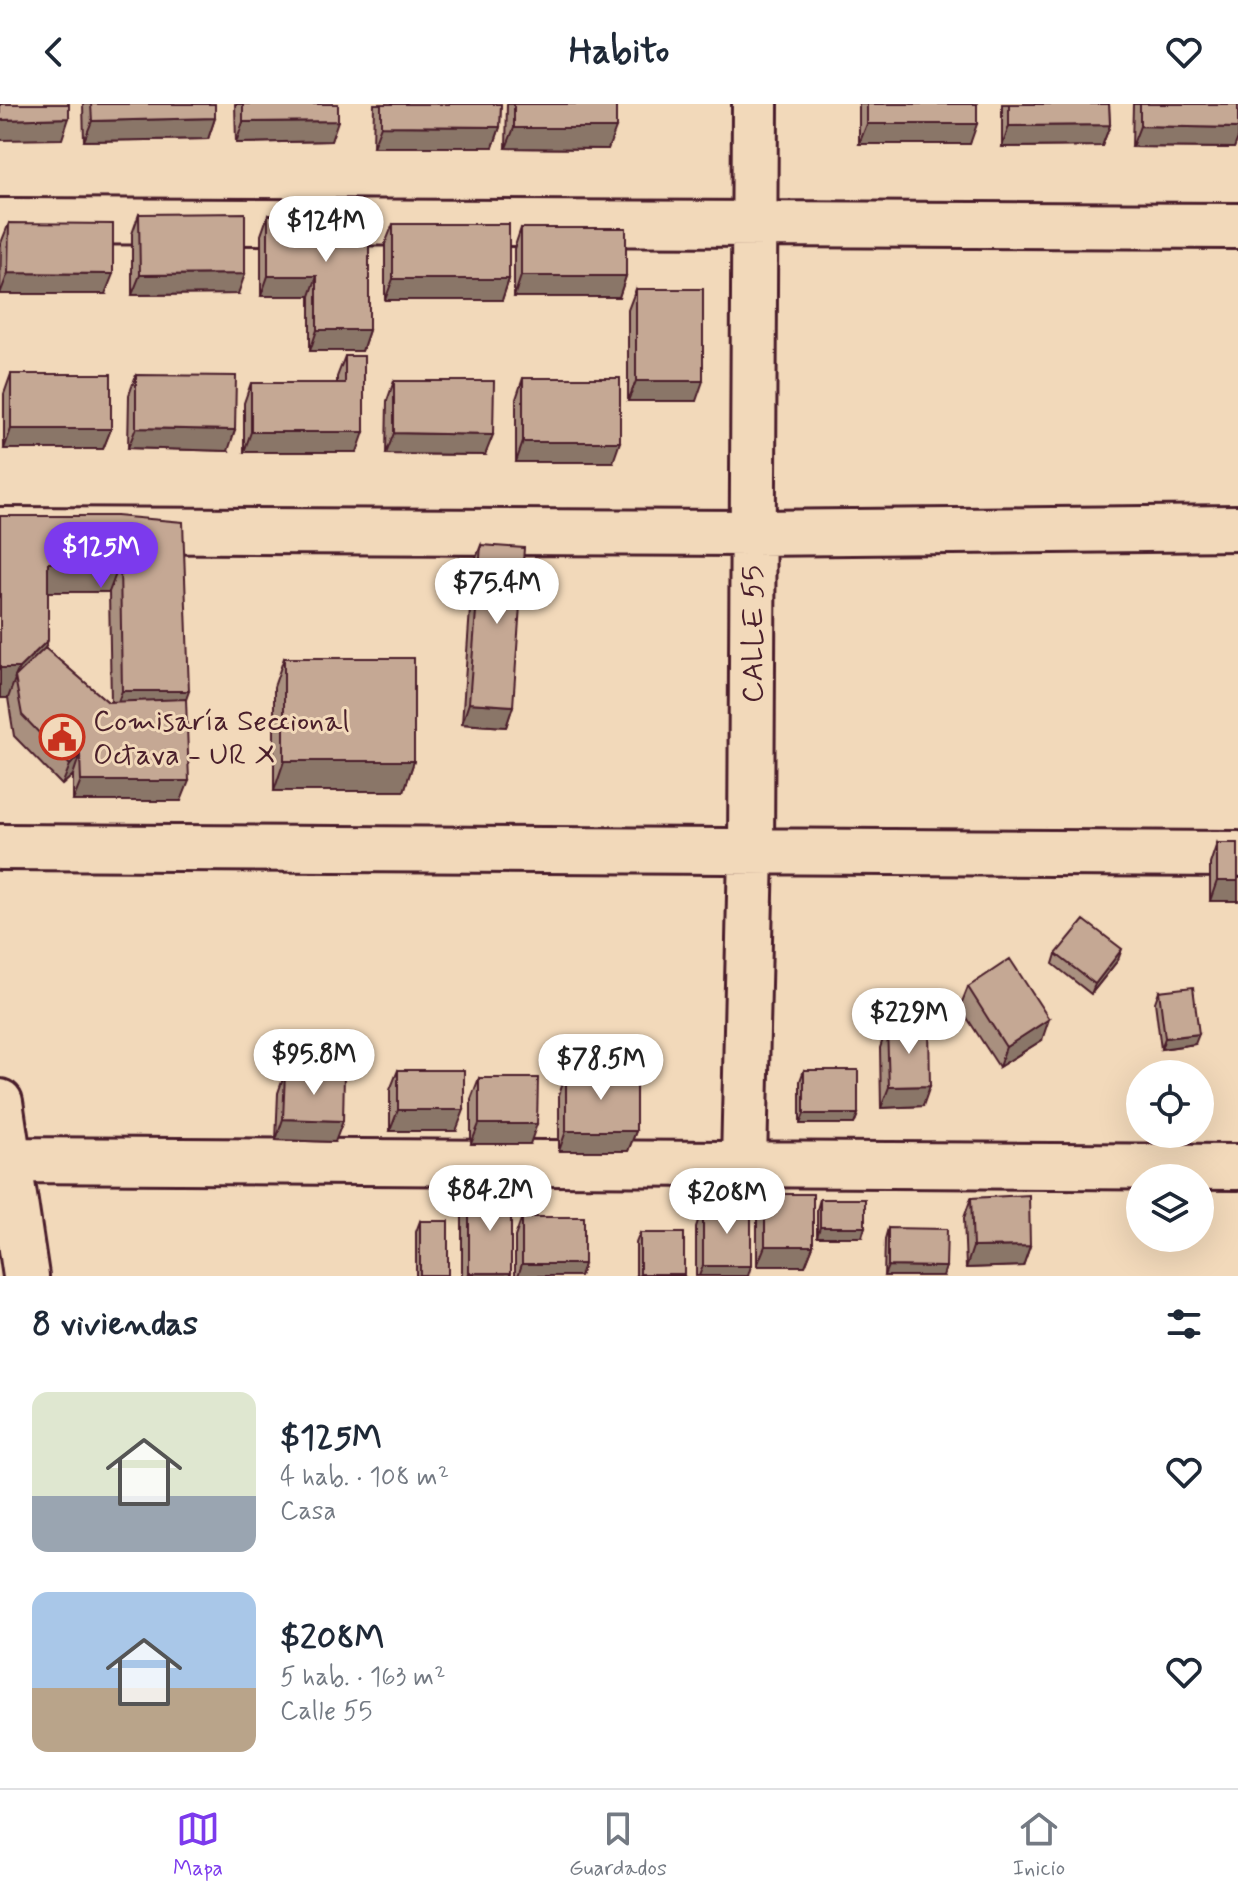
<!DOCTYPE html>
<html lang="es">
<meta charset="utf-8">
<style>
body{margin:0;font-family:Mynerve,sans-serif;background:#f6f6f7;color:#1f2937;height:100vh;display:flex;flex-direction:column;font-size:30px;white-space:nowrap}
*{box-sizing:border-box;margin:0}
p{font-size:26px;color:#747a83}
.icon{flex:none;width:44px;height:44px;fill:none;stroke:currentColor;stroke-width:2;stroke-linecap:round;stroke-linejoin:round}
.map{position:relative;height:1172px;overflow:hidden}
.details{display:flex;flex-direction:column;background:#fff;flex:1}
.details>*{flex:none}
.buttons{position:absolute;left:1126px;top:956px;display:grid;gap:16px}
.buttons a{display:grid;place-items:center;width:88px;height:88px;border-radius:50%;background:#fff;box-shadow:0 8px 32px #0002;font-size:40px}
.price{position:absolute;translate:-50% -68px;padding:0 18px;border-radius:28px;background:#fff;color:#222;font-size:26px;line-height:52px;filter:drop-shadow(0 2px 4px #0008)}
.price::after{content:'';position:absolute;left:50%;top:48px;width:24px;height:18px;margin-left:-12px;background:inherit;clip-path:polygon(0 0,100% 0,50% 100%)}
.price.on{background:#7c3aed;color:#fff}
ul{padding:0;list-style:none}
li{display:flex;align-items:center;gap:24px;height:200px;padding:0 32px}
li span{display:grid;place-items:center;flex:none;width:224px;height:160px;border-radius:16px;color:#555}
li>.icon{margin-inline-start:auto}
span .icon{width:96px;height:96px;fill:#fffc;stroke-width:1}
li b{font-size:34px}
h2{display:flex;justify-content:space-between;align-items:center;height:96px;padding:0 32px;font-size:34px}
header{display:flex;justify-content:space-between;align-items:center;height:104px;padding:0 32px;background:#fff;font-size:36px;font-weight:700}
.dock{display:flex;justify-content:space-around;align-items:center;height:112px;border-top:2px solid #e0e1e3;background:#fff;font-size:22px;color:#747a83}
.dock a{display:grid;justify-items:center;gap:4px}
.dock .on{color:#7c3aed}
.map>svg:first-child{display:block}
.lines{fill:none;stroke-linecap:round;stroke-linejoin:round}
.minor-casing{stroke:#4a1f2b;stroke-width:50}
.minor{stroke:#f2d9ba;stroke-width:44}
.wall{fill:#a9907f;stroke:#4a1f2b;stroke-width:2;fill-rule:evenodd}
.shaded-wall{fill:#8a7668;stroke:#4a1f2b;stroke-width:2}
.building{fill:#c5a894;stroke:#4a1f2b;stroke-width:2}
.labels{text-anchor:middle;stroke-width:6;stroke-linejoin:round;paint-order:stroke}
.street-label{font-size:30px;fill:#4a1f2b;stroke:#f2d9ba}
.poi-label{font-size:30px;fill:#4a1f2b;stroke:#f2d9ba;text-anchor:start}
</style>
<header><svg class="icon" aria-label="back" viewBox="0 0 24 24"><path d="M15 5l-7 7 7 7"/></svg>Habito<svg class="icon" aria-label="heart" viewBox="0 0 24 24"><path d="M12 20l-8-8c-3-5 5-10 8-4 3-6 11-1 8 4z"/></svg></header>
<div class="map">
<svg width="1238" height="1172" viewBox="0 0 1238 1172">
<rect width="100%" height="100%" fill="#f2d9ba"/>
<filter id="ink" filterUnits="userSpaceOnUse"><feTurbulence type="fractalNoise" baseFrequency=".0125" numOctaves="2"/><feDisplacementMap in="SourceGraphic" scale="16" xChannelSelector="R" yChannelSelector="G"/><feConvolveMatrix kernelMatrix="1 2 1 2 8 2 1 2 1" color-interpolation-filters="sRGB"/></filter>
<g filter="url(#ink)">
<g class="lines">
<g class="minor-casing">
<path id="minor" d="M 0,117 L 1238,122
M 0,426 L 753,429 L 1238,424
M 0,743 L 1238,750
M 0,998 L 26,1172
M 9,1056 L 1238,1063
M 744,1059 L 751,747 L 755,0"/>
</g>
<use href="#minor" class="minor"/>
</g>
<path class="wall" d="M 83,0 L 215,0 L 215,14 L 208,35 L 84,37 Z
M 235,0 L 338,0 L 331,37 L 236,39 Z
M 374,0 L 501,0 L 500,23 L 493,43 L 373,43 Z
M 507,0 L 616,0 L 608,45 L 506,44 Z
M 859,0 L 977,0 L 970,40 L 859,40 Z
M 1002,0 L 1109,0 L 1110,21 L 1102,42 L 1002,43 Z
M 1133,0 L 1238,0 L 1238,34 L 1234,44 L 1132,43 Z
M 139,110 L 238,190 L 132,191 L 132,130 Z
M 268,111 L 369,226 L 362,247 L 310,247 L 310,192 L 261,192 L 261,131 Z
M 9,119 L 105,190 L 0,190 L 1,139 Z
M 393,120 L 509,175 L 502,196 L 385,196 L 385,140 Z
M 521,124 L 626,172 L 619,193 L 514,193 L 514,145 Z
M 636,185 L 696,297 L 628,297 L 628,206 Z
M 345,252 L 357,348 L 244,348 L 244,299 L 251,279 L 337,279 L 337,273 Z
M 11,270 L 111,325 L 103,345 L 4,345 L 4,290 Z
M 136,271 L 228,347 L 128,344 L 129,291 Z
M 523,274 L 613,358 L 516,358 L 516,295 Z
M 394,277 L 485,351 L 386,350 L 387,297 Z
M 0,412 L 116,412 L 186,595 L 181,697 L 73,697 L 73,671 L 62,681 L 14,632 L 8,594 L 0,594 ZM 48,488 L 109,488 L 111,598 L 108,598 L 45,544 L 48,536 Z
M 481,441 L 513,602 L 506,623 L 462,620 L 473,462 Z
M 284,554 L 414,657 L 404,687 L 274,687 L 274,583 Z
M 1217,739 L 1238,797 L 1210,797 L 1210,760 Z
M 1056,850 L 1118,856 L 1091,890 L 1053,860 Z
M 968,883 L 1042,936 L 999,963 L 960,903 Z
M 1159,887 L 1195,940 L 1161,945 L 1155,898 Z
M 887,923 L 923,1002 L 881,1004 L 880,944 Z
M 398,966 L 456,1027 L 390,1027 L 390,986 Z
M 804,966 L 858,1010 L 854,1020 L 800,1020 L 800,977 Z
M 285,969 L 335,1038 L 276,1036 L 278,989 Z
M 566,970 L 636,1027 L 628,1047 L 559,1047 L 559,991 Z
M 479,974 L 530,1040 L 471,1040 L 471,995 Z
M 469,1089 L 510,1172 L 462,1172 L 462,1110 Z
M 765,1090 L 813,1142 L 805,1162 L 757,1162 L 757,1110 Z
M 971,1094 L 1030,1142 L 1023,1162 L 966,1164 L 964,1114 Z
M 820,1095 L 862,1133 L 817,1133 L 817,1106 Z
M 703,1102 L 748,1172 L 696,1172 L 696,1123 Z
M 522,1113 L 584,1160 L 580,1172 L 515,1172 L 515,1133 Z
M 420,1117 L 448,1172 L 416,1172 L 416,1128 Z
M 888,1124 L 943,1172 L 884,1172 L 885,1135 Z
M 640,1129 L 684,1172 L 636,1172 L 636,1139 Z"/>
<path class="shaded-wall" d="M 69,14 L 62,35 L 0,36 L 0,16 Z
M 215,14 L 208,35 L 84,37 L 92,17 Z
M 338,17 L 331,37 L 236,39 L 243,18 Z
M 867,20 L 977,20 L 970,40 L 859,40 Z
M 1110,21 L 1102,42 L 1002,43 L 1009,22 Z
M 381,22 L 500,23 L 493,43 L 373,43 Z
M 1140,22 L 1238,24 L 1238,34 L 1234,44 L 1132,43 Z
M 514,24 L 616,24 L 608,45 L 506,44 Z
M 8,169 L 113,170 L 105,190 L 0,190 Z
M 245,170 L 238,190 L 132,191 L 140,171 Z
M 268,172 L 317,172 L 310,192 L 261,192 Z
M 521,172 L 626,172 L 619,193 L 514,193 Z
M 393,175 L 509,175 L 502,196 L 385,196 Z
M 317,226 L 369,226 L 362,247 L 310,247 Z
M 636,277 L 703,277 L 696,297 L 628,297 Z
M 136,324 L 235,326 L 228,347 L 128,344 Z
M 11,325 L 111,325 L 103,345 L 4,345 Z
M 251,328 L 364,328 L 357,348 L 244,348 Z
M 394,329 L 493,331 L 485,351 L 386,350 Z
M 523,338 L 620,338 L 613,358 L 516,358 Z
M 48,459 L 120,459 L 109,488 L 38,488 Z
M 48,536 L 38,565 L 15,573 L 19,564 Z
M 0,564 L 19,564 L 8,594 L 0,594 Z
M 122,587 L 189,587 L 179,616 L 111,617 Z
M 469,599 L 513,602 L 506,623 L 462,620 Z
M 80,650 L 73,671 L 62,681 L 70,661 Z
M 284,657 L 414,657 L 404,687 L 274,687 Z
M 81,677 L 189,677 L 181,697 L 73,697 Z
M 1217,777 L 1238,777 L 1238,797 L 1210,797 Z
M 1122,845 L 1118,856 L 1091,890 L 1095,880 Z
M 1049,915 L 1042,936 L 999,963 L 1006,943 Z
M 1199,930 L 1195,940 L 1161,945 L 1165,934 Z
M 930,982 L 923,1002 L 881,1004 L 889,983 Z
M 398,1006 L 464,1006 L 456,1027 L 390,1027 Z
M 804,1010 L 858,1010 L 854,1020 L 800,1020 Z
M 283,1015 L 343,1017 L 335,1038 L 276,1036 Z
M 479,1020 L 537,1020 L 530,1040 L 471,1040 Z
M 566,1027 L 636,1027 L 628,1047 L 559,1047 Z
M 820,1123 L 865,1123 L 862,1133 L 817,1133 Z
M 765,1142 L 813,1142 L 805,1162 L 757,1162 Z
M 1030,1142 L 1023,1162 L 966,1164 L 973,1143 Z
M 522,1160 L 584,1160 L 580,1172 L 518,1172 Z
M 703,1162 L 751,1162 L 748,1172 L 699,1172 Z
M 888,1162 L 946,1163 L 943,1172 L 884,1172 Z
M 469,1169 L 511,1169 L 510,1172 L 468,1172 Z
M 640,1170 L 684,1170 L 684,1172 L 639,1172 Z"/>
<path class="building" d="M 0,0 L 69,0 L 69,14 L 0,16 Z
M 91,0 L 215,0 L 215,14 L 92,17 Z
M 243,0 L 338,0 L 338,17 L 243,18 Z
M 381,0 L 501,0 L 500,23 L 381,22 Z
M 514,0 L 616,0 L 616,24 L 514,24 Z
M 867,0 L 977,0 L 977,20 L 867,20 Z
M 1009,0 L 1109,0 L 1110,21 L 1009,22 Z
M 1140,0 L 1238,0 L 1238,24 L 1140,22 Z
M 245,109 L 245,170 L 140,171 L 139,110 Z
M 268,111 L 369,111 L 369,226 L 317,226 L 317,172 L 268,172 Z
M 9,119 L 113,120 L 113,170 L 8,169 Z
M 393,120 L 509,120 L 509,175 L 393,175 Z
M 521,124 L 626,124 L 626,172 L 521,172 Z
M 636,185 L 703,185 L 703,277 L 636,277 Z
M 345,252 L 364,252 L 364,328 L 251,328 L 251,279 L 345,279 Z
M 11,270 L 111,270 L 111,325 L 11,325 Z
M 136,271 L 236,272 L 235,326 L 136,324 Z
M 523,274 L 620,274 L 620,338 L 523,338 Z
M 394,277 L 494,277 L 493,331 L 394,329 Z
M 0,412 L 116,412 L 183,418 L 189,587 L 122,587 L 120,459 L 48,459 L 48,536 L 19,564 L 0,564 Z
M 481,441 L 524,444 L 513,602 L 469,599 Z
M 45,544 L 108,598 L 186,595 L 189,677 L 81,677 L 80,650 L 70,661 L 22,611 L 15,573 Z
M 284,554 L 414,554 L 414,657 L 284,657 Z
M 1217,739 L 1238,739 L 1238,777 L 1217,777 Z
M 1084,816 L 1122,845 L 1095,880 L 1056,850 Z
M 1010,855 L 1049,915 L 1006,943 L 968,883 Z
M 1193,883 L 1199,930 L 1165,934 L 1159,887 Z
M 929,922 L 930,982 L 889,983 L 887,923 Z
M 398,966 L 464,966 L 464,1006 L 398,1006 Z
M 804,966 L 858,966 L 858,1010 L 804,1010 Z
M 285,969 L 344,970 L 343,1017 L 283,1015 Z
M 566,970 L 636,970 L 636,1027 L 566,1027 Z
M 479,974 L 538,974 L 537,1020 L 479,1020 Z
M 469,1089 L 511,1089 L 511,1169 L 469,1169 Z
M 765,1090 L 813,1090 L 813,1142 L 765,1142 Z
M 1029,1091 L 1030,1142 L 973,1143 L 971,1094 Z
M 820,1095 L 865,1095 L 865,1123 L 820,1123 Z
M 703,1102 L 751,1102 L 751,1162 L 703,1162 Z
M 522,1113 L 584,1113 L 584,1160 L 522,1160 Z
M 420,1117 L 448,1117 L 448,1171 L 420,1171 Z
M 888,1124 L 947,1125 L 946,1163 L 888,1162 Z
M 640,1129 L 684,1129 L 684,1170 L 640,1170 Z"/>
</g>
<defs>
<g id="civic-ring" transform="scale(2.3)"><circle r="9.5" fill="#f2d9ba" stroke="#c8321e" stroke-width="1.5"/><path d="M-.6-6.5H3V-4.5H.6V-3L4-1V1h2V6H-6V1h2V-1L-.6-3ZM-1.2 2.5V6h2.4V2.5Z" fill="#c8321e"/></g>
</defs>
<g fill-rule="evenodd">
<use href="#civic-ring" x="62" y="633"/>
</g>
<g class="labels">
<g class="street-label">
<text transform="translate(752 530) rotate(-90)" y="10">CALLE 55</text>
</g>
<g class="poi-label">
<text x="93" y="626">Comisaría Seccional<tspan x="93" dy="34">Octava - UR X</tspan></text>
</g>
</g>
</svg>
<div class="buttons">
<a><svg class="icon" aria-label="locate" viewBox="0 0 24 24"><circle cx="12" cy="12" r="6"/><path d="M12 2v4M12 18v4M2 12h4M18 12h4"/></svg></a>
<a><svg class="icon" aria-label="layers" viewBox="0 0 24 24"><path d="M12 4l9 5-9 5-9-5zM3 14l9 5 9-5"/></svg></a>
</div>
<b class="price" style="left:326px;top:160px">$124M</b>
<b class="price on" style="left:101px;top:486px">$125M</b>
<b class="price" style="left:497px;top:522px">$75.4M</b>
<b class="price" style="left:909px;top:952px">$229M</b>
<b class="price" style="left:314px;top:993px">$95.8M</b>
<b class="price" style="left:601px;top:998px">$78.5M</b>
<b class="price" style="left:490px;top:1129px">$84.2M</b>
<b class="price" style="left:727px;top:1132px">$208M</b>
</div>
<section class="details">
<h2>8 viviendas<svg class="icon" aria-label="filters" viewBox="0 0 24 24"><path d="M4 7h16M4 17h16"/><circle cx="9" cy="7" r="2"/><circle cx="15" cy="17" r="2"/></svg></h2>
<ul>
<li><span style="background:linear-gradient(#dfe7d0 65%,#9aa5b1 0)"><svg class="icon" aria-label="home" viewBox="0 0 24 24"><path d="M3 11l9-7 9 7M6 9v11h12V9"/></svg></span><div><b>$125M</b><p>4 hab. · 108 m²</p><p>Casa</p></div><svg class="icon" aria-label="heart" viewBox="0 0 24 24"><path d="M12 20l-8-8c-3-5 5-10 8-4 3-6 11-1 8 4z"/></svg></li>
<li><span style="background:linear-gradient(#a9c7e8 60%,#b9a48a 0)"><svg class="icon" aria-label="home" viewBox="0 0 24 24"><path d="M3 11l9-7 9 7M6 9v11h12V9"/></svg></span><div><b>$208M</b><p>5 hab. · 163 m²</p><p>Calle 55</p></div><svg class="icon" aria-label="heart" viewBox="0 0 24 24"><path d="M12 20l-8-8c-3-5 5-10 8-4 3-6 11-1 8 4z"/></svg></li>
</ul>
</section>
<nav class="dock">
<a class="on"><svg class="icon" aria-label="map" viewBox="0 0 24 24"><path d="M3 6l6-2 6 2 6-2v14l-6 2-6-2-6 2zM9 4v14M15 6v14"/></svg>Mapa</a>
<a><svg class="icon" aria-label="saved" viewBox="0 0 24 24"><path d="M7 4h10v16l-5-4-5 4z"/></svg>Guardados</a>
<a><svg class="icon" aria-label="home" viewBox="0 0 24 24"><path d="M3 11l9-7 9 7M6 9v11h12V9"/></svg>Inicio</a>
</nav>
